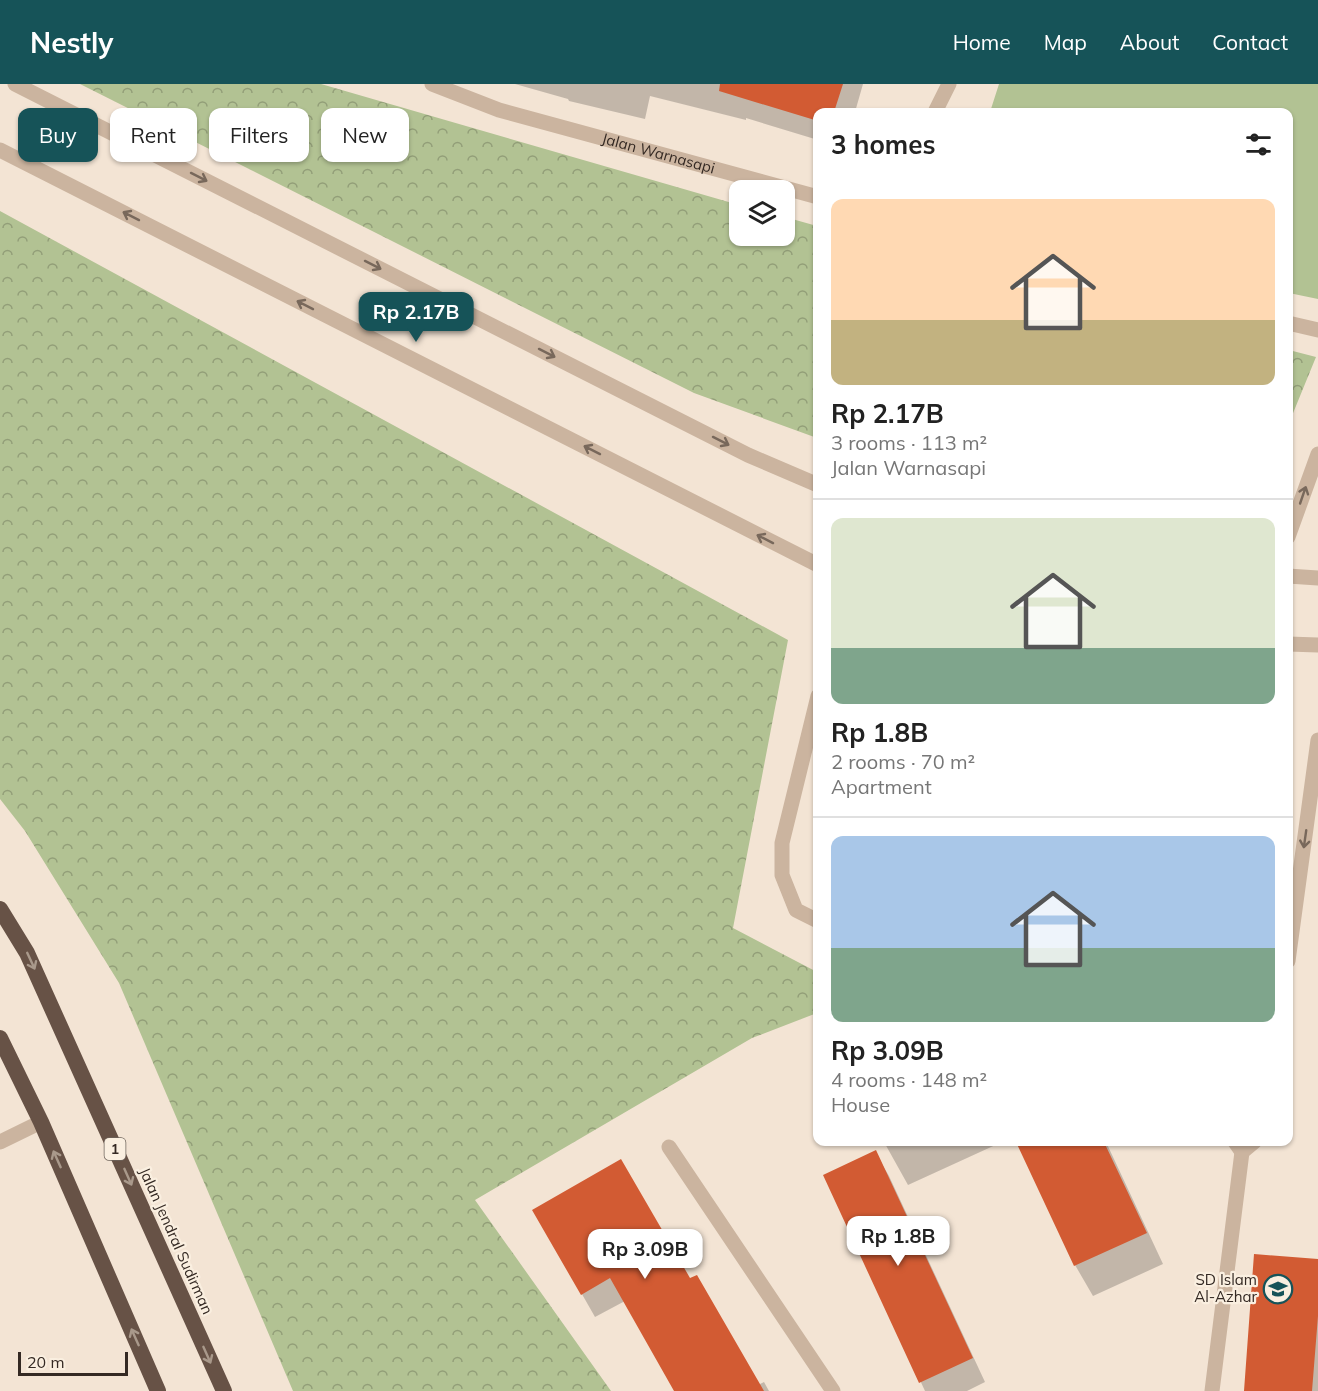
<!DOCTYPE html>
<meta charset="utf-8">
<style>
body{margin:0;font-family:Mulish,sans-serif;background:#f6f6f6;color:#222;height:100vh;display:flex;flex-direction:column;font-size:22px;white-space:nowrap}
*{box-sizing:border-box;margin:0}
p{font-size:20px;color:#767676}
.icon{flex:none;width:33px;height:33px;fill:none;stroke:currentColor;stroke-width:2;stroke-linecap:round;stroke-linejoin:round}
.map{position:relative;flex:1;overflow:hidden}
.sheet{position:absolute;left:813px;top:24px;width:480px;height:1038px;display:flex;flex-direction:column;background:#fff;border-radius:12px;box-shadow:0 2px 4px #0004}
.sheet>*{flex:none}
.top-card{position:absolute;left:18px;top:24px;width:570px;height:54px;display:flex;gap:12px}
.buttons{position:absolute;left:729px;top:96px;display:grid;gap:12px}
.buttons a{display:grid;place-items:center;width:66px;height:66px;border-radius:12px;background:#fff;box-shadow:0 2px 4px #0004;font-size:30px}
.scale{position:absolute;left:18px;bottom:15px;width:110px;box-sizing:border-box;padding-left:6px;border:3px solid #342923;border-top:0;font-size:16px;line-height:21px;white-space:nowrap;color:#342923;-webkit-text-stroke:4px #faefe0;paint-order:stroke}
.price{position:absolute;translate:-50% -51px;padding:0 14px;border-radius:12px;background:#fff;color:#222;font-size:20px;line-height:39px;filter:drop-shadow(0 2px 3px #0008)}
.price::after{content:'';position:absolute;left:50%;top:36px;width:18px;height:14px;margin-left:-9px;background:inherit;clip-path:polygon(0 0,100% 0,50% 100%)}
.price.current{background:#165358;color:#fff}
ul{padding:0;list-style:none}
li{display:grid;align-content:center;gap:12px;height:318px;padding:0 18px}
li+li{border-top:2px solid #e0e0e0}
li span{display:grid;place-items:center;height:186px;border-radius:12px;color:#555}
li>.icon{margin-inline-start:auto}
span .icon{width:108px;height:108px;fill:#fffc;stroke-width:1}
li b{font-size:26px}
h2{display:flex;justify-content:space-between;align-items:center;height:72px;padding:0 18px;font-size:26px}
.tag{padding:0 21px;border-radius:12px;background:#fff;box-shadow:0 2px 4px #0004;font-size:21px;line-height:54px}
.tag.current{background:#165358;color:#fff}
header{display:flex;align-items:center;gap:36px;box-sizing:border-box;height:84px;padding:0 30px;background:#165358;color:#fff}
header strong{font-size:28px}
nav{display:flex;gap:33px;margin-inline-start:auto;font-size:21px}
.map>svg:first-child{display:block}
.forest{fill:url(#forest-crowns)}
.park{fill:#b2c293}
.shadow{fill:#0003}
.building{fill:#d25b33}
.lines{fill:none;stroke-linecap:round;stroke-linejoin:round}
.service{stroke:#cbb49f;stroke-width:15}
.minor{stroke:#cbb49f;stroke-width:15}
.trunk{stroke:#675246;stroke-width:16}
.oneway{stroke:#78685b}
.oneway2{stroke:#a9998b}
.labels{text-anchor:middle;stroke-width:4.5;stroke-linejoin:round;paint-order:stroke}
.shield{fill:#faefe0;stroke:#6f645c;stroke-width:1.5}
.shield-label{font-size:14px;font-weight:bold;fill:#342923}
.street-label{font-size:15px;fill:#342923;stroke:#faefe0}
.poi-label{font-size:15px;fill:#342923;stroke:#faefe0;text-anchor:end}
</style>
<header>
<strong>Nestly</strong>
<nav><a>Home</a><a>Map</a><a>About</a><a>Contact</a></nav>
</header>
<div class="map">
<svg width="1318" height="1307" viewBox="0 0 1318 1307">
<defs>
<pattern id="forest-crowns" width="20" height="18" patternUnits="userSpaceOnUse" patternTransform="scale(1.5)"><rect width="20" height="18" fill="#b2c293"/><path d="M2 6a3 3 0 1 1 6 0M12 15a3 3 0 1 1 6 0" fill="none" stroke="#929e78"/></pattern>
</defs>
<rect width="100%" height="100%" fill="#f3e4d4"/>
<path class="forest" d="M 80,0 L 321,0 L 739,121 L 740,152 L 784,152 L 785,133 L 817,142 L 817,354 L 694,309 Z
M 0,127 L 788,556 L 733,844 L 817,888 L 817,929 L 752,954 L 475,1116 L 611,1307 L 293,1307 L 119,899 L 25,747 L 0,715 Z
M 1289,266 L 1316,273 L 1289,339 L 1288,266 Z"/>
<path class="park" d="M 999,0 L 1318,0 L 1318,215 L 1289,209 L 1288,28 L 990,28 Z"/>
<path class="shadow" d="M 515,0 L 863,0 L 855,28 L 818,28 L 818,56 L 746,34 L 746,36 L 650,12 L 645,35 L 569,17 L 568,15 Z
M 884,1058 L 1002,1058 L 908,1101 Z
M 1017,1058 L 1106,1058 L 1163,1180 L 1093,1212 L 1075,1181 Z
M 875,1068 L 889,1092 L 985,1298 L 967,1307 L 925,1307 L 825,1092 Z
M 534,1126 L 689,1196 L 758,1301 L 764,1298 L 769,1307 L 675,1307 L 625,1217 L 595,1233 Z
M 1318,1176 L 1318,1307 L 1245,1307 Z"/>
<path class="building" d="M 720,0 L 843,0 L 834,28 L 818,28 L 818,37 L 719,7 Z
M 1016,1058 L 1104,1058 L 1147,1149 L 1074,1182 Z
M 876,1066 L 973,1274 L 919,1299 L 823,1091 Z
M 621,1075 L 690,1194 L 697,1191 L 764,1307 L 674,1307 L 610,1194 L 581,1211 L 532,1126 Z
M 1254,1170 L 1318,1175 L 1318,1232 L 1312,1307 L 1244,1307 Z"/>
<g class="lines">
<path class="service" d="M 0,1058 L 41,1038
M 669,1063 L 833,1307
M 1212,1307 L 1242,1068"/>
<g class="minor">
<path d="M 15,0 L 748,371 L 818,401"/>
<path id="s1" d="M 432,0 L 499,26 L 818,113"/>
<path d="M 935,28 L 949,0"/>
<path d="M 0,66 L 818,481"/>
<path d="M 1288,239 L 1318,246"/>
<path d="M 1288,453 L 1318,370"/>
<path d="M 1288,492 L 1318,494"/>
<path d="M 1288,560 L 1318,561"/>
<path d="M 818,612 L 782,759 L 782,791 L 796,826 L 818,837"/>
<path d="M 1288,877 L 1318,656"/>
<path d="M 1235,1058 L 1242,1068 L 1254,1058"/>
</g>
<path class="trunk" d="M 0,825 L 27,869 L 224,1307
M 0,954 L 41,1038 L 158,1307"/>
</g>
<defs><path id="oneway-shaft" d="M-6 0H5M1.5-3L5.5 0L1.5 3" fill="none" stroke-width="1.6" stroke-linecap="round" stroke-linejoin="round" transform="scale(1.5)"/></defs>
<g class="oneway">
<use href="#oneway-shaft" transform="translate(199 93) rotate(27)"/>
<use href="#oneway-shaft" transform="translate(131 132) rotate(-153)"/>
<use href="#oneway-shaft" transform="translate(373 181) rotate(27)"/>
<use href="#oneway-shaft" transform="translate(305 221) rotate(-153)"/>
<use href="#oneway-shaft" transform="translate(547 269) rotate(27)"/>
<use href="#oneway-shaft" transform="translate(721 357) rotate(27)"/>
<use href="#oneway-shaft" transform="translate(592 366) rotate(-153)"/>
<use href="#oneway-shaft" transform="translate(1303 411) rotate(-71)"/>
<use href="#oneway-shaft" transform="translate(765 455) rotate(-153)"/>
<use href="#oneway-shaft" transform="translate(1305 755) rotate(98)"/>
</g>
<g class="oneway2">
<use href="#oneway-shaft" transform="translate(31 877) rotate(65)"/>
<use href="#oneway-shaft" transform="translate(57 1075) rotate(-114)"/>
<use href="#oneway-shaft" transform="translate(128 1093) rotate(66)"/>
<use href="#oneway-shaft" transform="translate(135 1253) rotate(-114)"/>
<use href="#oneway-shaft" transform="translate(207 1271) rotate(66)"/>
</g>
<defs>
<g id="school-ring" transform="scale(1.5)"><circle r="9.5" fill="#faefe0" stroke="#165358" stroke-width="1.5"/><path d="M0-5L7-2L0 1L-7-2ZM-4 1L0 2.5L4 1V4Q0 6-4 4Z" fill="#165358"/></g>
</defs>
<g fill-rule="evenodd">
<use href="#school-ring" x="1278" y="1205"/>
</g>
<g class="labels">
<rect class="shield" x="104.5" y="1054" width="21" height="22" rx="4.5"/>
<g class="shield-label">
<text x="115" y="1070">1</text>
</g>
<g class="street-label">
<text dy="5" stroke="none"><textPath href="#s1" startOffset="237">Jalan Warnasapi</textPath></text>
<text transform="translate(176 1157) rotate(66)" y="5">Jalan Jendral Sudirman</text>
</g>
<g class="poi-label">
<text x="1257" y="1201">SD Islam<tspan x="1257" dy="17">Al-Azhar</tspan></text>
</g>
</g>
</svg>
<div class="buttons">
<a><svg class="icon" aria-label="layers" viewBox="0 0 24 24"><path d="M12 4l9 5-9 5-9-5zM3 14l9 5 9-5"/></svg></a>
</div>
<div class="scale">20 m</div>
<b class="price current" style="left:416px;top:259px">Rp 2.17B</b>
<b class="price" style="left:898px;top:1183px">Rp 1.8B</b>
<b class="price" style="left:645px;top:1196px">Rp 3.09B</b>
<div class="top-card">
<a class="tag current">Buy</a>
<a class="tag">Rent</a>
<a class="tag">Filters</a>
<a class="tag">New</a>
</div>
<section class="sheet">
<h2>3 homes<svg class="icon" aria-label="filters" viewBox="0 0 24 24"><path d="M4 7h16M4 17h16"/><circle cx="9" cy="7" r="2"/><circle cx="15" cy="17" r="2"/></svg></h2>
<ul>
<li><span style="background:linear-gradient(#ffd9b3 65%,#c2b280 0)"><svg class="icon" aria-label="home" viewBox="0 0 24 24"><path d="M3 11l9-7 9 7M6 9v11h12V9"/></svg></span><div><b>Rp 2.17B</b><p>3 rooms · 113 m²</p><p>Jalan Warnasapi</p></div></li>
<li><span style="background:linear-gradient(#dfe7d0 70%,#7fa58c 0)"><svg class="icon" aria-label="home" viewBox="0 0 24 24"><path d="M3 11l9-7 9 7M6 9v11h12V9"/></svg></span><div><b>Rp 1.8B</b><p>2 rooms · 70 m²</p><p>Apartment</p></div></li>
<li><span style="background:linear-gradient(#a9c7e8 60%,#7fa58c 0)"><svg class="icon" aria-label="home" viewBox="0 0 24 24"><path d="M3 11l9-7 9 7M6 9v11h12V9"/></svg></span><div><b>Rp 3.09B</b><p>4 rooms · 148 m²</p><p>House</p></div></li>
</ul>
</section>
</div>
